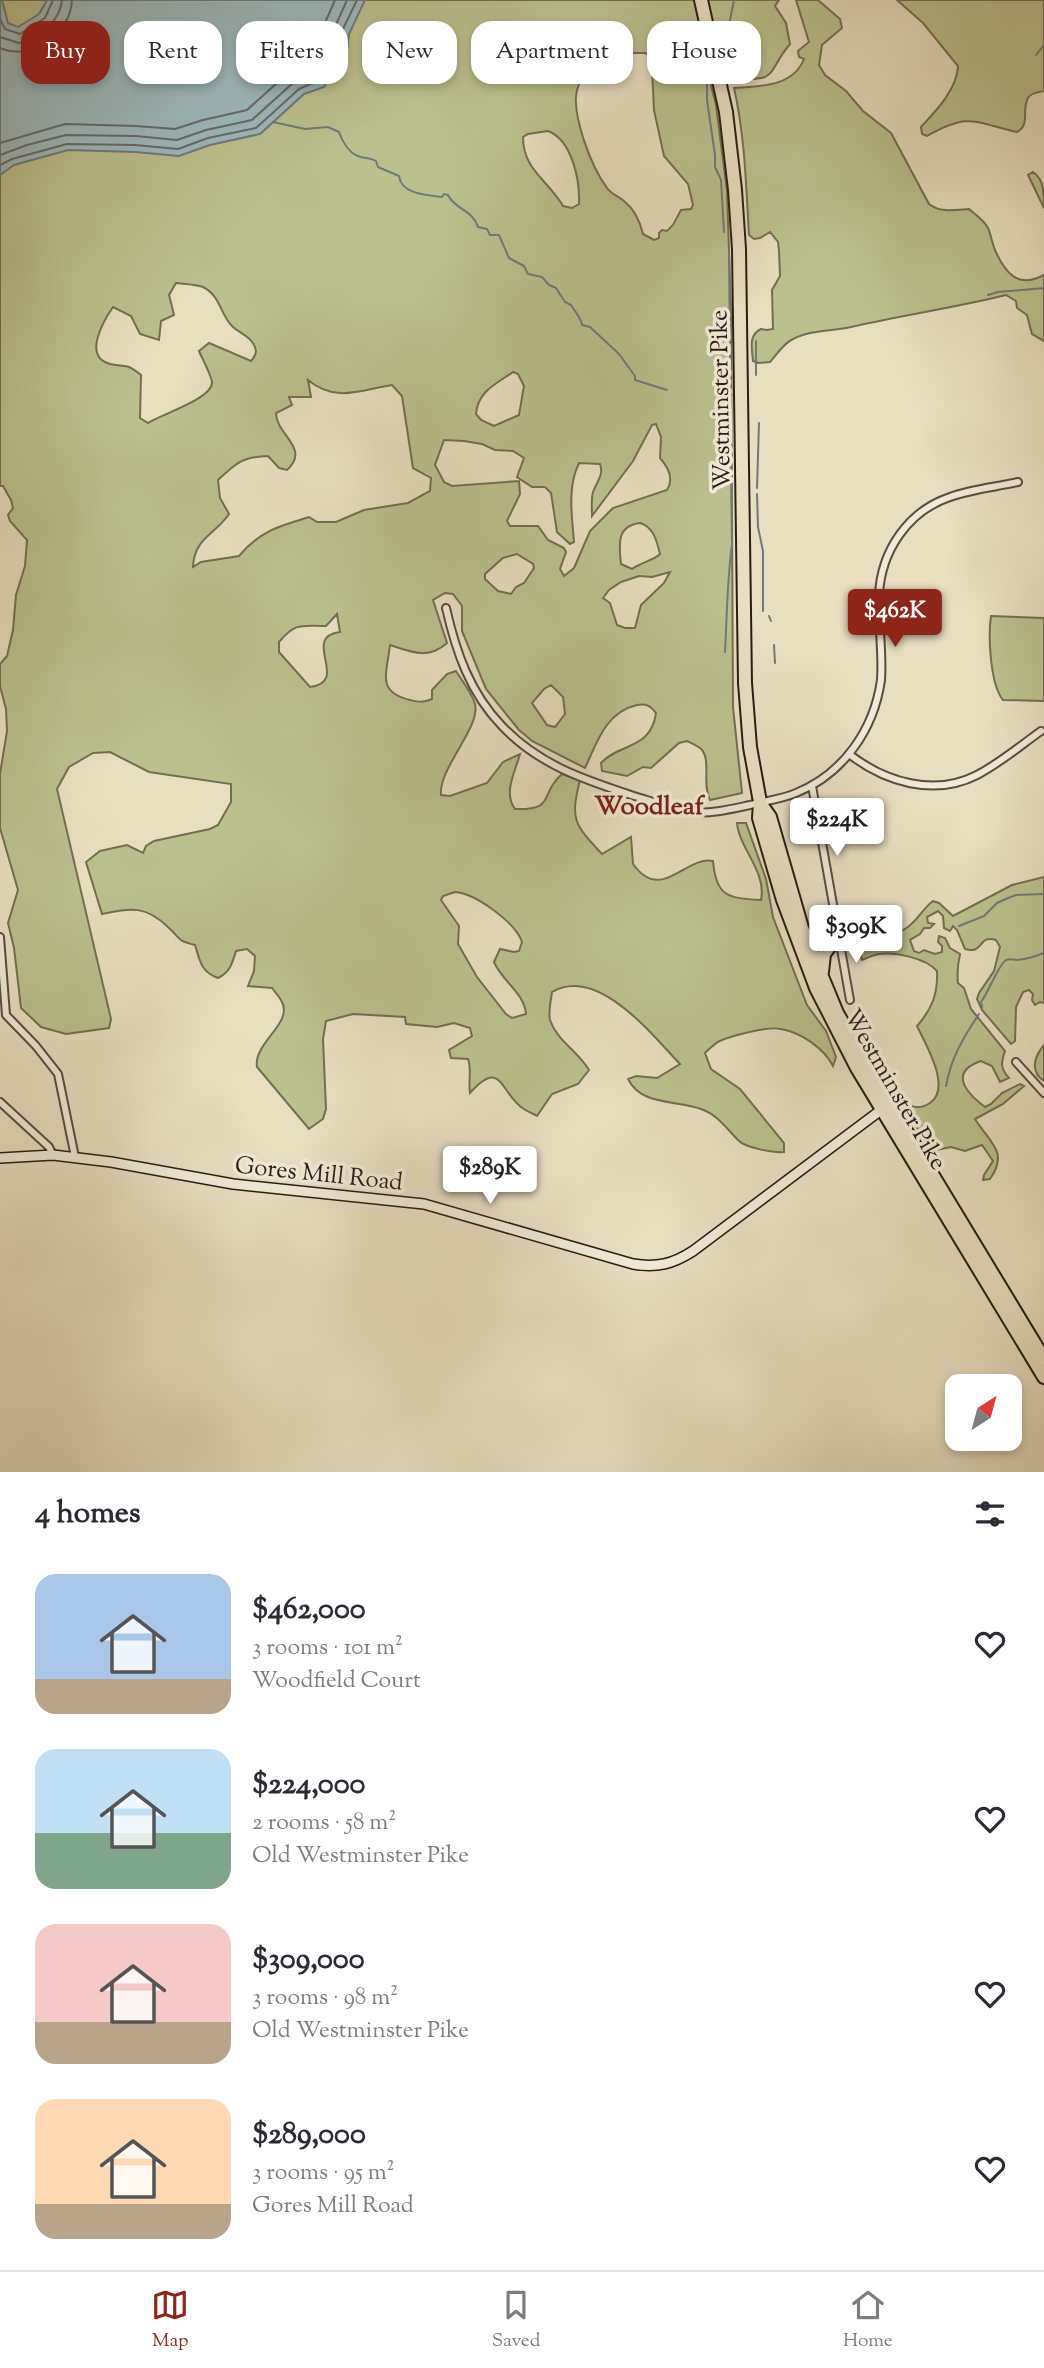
<!DOCTYPE html>
<meta charset="utf-8">
<style>
body{margin:0;font-family:"Sorts Mill Goudy",serif;background:#f2f2f3;color:#2b2b33;height:100vh;display:flex;flex-direction:column;font-size:26px;white-space:nowrap}
*{box-sizing:border-box;margin:0}
p{font-size:23px;color:#7c7c81}
.icon{flex:none;width:38px;height:38px;fill:none;stroke:currentColor;stroke-width:2;stroke-linecap:round;stroke-linejoin:round}
.map{position:relative;height:1472px;overflow:hidden}
.side{display:flex;flex-direction:column;background:#fff;flex:1}
.side>*{flex:none}
.top-card{position:absolute;left:21px;top:21px;width:1003px;height:63px;display:flex;gap:14px}
.needle{width:46px;rotate:36deg}
.tools{position:absolute;left:945px;top:1374px;display:grid;gap:14px}
.tools a{display:grid;place-items:center;width:77px;height:77px;border-radius:14px;background:#fff;box-shadow:0 4px 10px #0003;font-size:35px}
.price{position:absolute;translate:-50% -60px;padding:0 16px;border-radius:7px;background:#fff;color:#222;font-size:23px;line-height:46px;filter:drop-shadow(0 2px 4px #0008)}
.price::after{content:'';position:absolute;left:50%;top:42px;width:21px;height:16px;margin-left:-10px;background:inherit;clip-path:polygon(0 0,100% 0,50% 100%)}
.price.active{background:#8f2418;color:#fff}
ul{padding:0;list-style:none}
li{display:flex;align-items:center;gap:21px;height:175px;padding:0 35px}
li span{display:grid;place-items:center;flex:none;width:196px;height:140px;border-radius:21px;color:#555}
li>.icon{margin-inline-start:auto}
span .icon{width:84px;height:84px;fill:#fffc;stroke-width:1}
li b{font-size:30px}
h2{display:flex;justify-content:space-between;align-items:center;height:84px;padding:0 35px;font-size:30px}
.chip{padding:0 24px;border-radius:21px;background:#fff;box-shadow:0 4px 10px #0003;font-size:24px;line-height:63px}
.chip.active{background:#8f2418;color:#fff}
.tab-bar{display:flex;justify-content:space-around;align-items:center;height:98px;border-top:2px solid #e1e1e2;background:#fff;font-size:19px;color:#7c7c81}
.tab-bar a{display:grid;justify-items:center;gap:4px}
.tab-bar .active{color:#8f2418}
.map>svg:first-child{display:block}
.green{fill:#bbc08e;stroke:#736e52;stroke-width:2;fill-rule:evenodd}
.water{fill:#9cb9be;stroke:#6f7a7a;stroke-width:2}
.lines{fill:none;stroke-linecap:round;stroke-linejoin:round}
.shore{stroke:#646a6a;stroke-width:2}
.stream{stroke:#6f7a7a;stroke-width:2}
.street-casing{stroke:#5a4c40;stroke-width:10}
.secondary-casing{stroke:#2b1b15;stroke-width:12}
.highway-casing{stroke:#2b1b15;stroke-width:16}
.street{stroke:#f0ead6;stroke-width:6}
.secondary{stroke:#f0ead6;stroke-width:9}
.highway{stroke:#e8dec0;stroke-width:12}
.labels{text-anchor:middle;stroke-width:7;stroke-linejoin:round;paint-order:stroke}
.street-label{font-size:24px;fill:#2b1b15;stroke:#f0ead6}
.neighbourhood-label{font-size:26px;font-weight:bold;fill:#7a1f14;stroke:#f0ead6}
</style>
<div class="map">
<svg width="1044" height="1472" viewBox="0 0 1044 1472">
<rect width="100%" height="100%" fill="#e8dec0"/>
<filter id="stains"><feTurbulence type="fractalNoise" baseFrequency=".00286" numOctaves="4"/><feColorMatrix values="0 0 0 0 .2 0 0 0 0 .09 0 0 0 0 .02 0 0 0 .5 -.17"/></filter>
<radialGradient id="worn" r=".72"><stop offset=".6" stop-color="#630" stop-opacity="0"/><stop offset="1" stop-color="#630" stop-opacity=".3"/></radialGradient>
<path class="green" d="M 0,0 L 779,0 L 775,6 L 786,23 L 790,44 C 766,72 779,85 732,76 L 721,37 L 699,39 L 716,105 L 727,191 L 731,313 L 733,707 L 742,793 L 710,800 C 702,786 711,761 702,750 C 699,746 691,743 687,741 L 679,743 L 651,768 L 643,767 L 627,776 L 602,771 L 601,763 C 619,743 651,750 656,713 C 651,706 646,703 637,705 C 606,712 597,742 585,768 L 532,741 L 519,730 L 486,689 L 462,631 L 462,606 L 453,594 L 445,593 L 433,600 L 447,643 C 428,660 411,652 390,645 C 387,673 376,692 410,700 C 419,702 423,703 432,699 L 432,690 L 447,674 L 456,671 C 462,681 472,693 475,704 C 481,727 438,769 441,795 L 450,796 L 487,783 L 503,762 L 520,754 C 515,772 503,793 515,809 C 557,810 538,795 562,774 L 580,780 C 570,820 574,824 602,854 L 631,837 L 633,864 C 636,868 640,873 645,876 C 668,891 690,856 713,861 C 716,897 728,898 761,900 C 767,872 739,848 737,823 L 746,823 L 766,879 L 773,917 L 807,1005 L 826,1031 L 836,1057 L 833,1066 C 824,1048 800,1032 781,1029 C 768,1026 735,1035 722,1040 C 716,1042 710,1048 705,1053 L 711,1069 L 740,1089 L 784,1143 L 784,1152 C 774,1153 745,1148 738,1140 C 726,1128 718,1115 701,1109 C 677,1100 641,1106 628,1079 L 636,1076 L 657,1078 L 680,1064 C 653,1036 598,965 552,992 C 551,1000 548,1012 550,1020 C 557,1041 579,1052 589,1070 L 578,1084 L 552,1094 L 537,1116 C 532,1113 526,1111 521,1107 C 500,1091 501,1058 470,1093 C 468,1081 472,1070 468,1059 L 451,1058 L 449,1050 L 472,1036 L 470,1028 L 454,1023 L 437,1027 L 406,1024 L 405,1017 L 353,1014 L 326,1021 L 323,1039 L 326,1109 L 323,1119 L 309,1129 L 257,1067 C 253,1043 293,1024 282,1002 C 280,997 275,992 272,988 L 248,986 L 254,971 L 255,956 L 247,949 L 236,951 C 232,964 230,972 218,978 C 201,972 200,961 195,945 C 176,940 182,940 169,928 C 146,905 131,908 102,914 L 86,862 L 100,851 L 127,845 L 143,853 L 146,846 L 154,841 L 210,829 L 218,825 L 231,802 L 231,784 L 149,772 L 110,752 L 93,753 L 69,767 L 57,789 L 111,1019 L 109,1028 L 66,1034 L 41,1027 L 21,1008 L 14,948 L 8,923 L 18,890 L 0,828 L 0,774 L 7,731 L 6,709 L 0,686 L 0,664 L 7,656 L 13,630 L 16,595 L 25,566 L 27,540 L 10,521 L 8,515 L 13,508 L 11,500 L 3,486 L 0,486 ZM 622,53 L 645,53 L 649,55 L 652,68 L 654,110 L 664,156 L 688,184 L 693,205 L 691,209 L 681,210 L 673,225 L 667,231 L 662,230 L 659,233 L 659,238 L 654,240 L 643,234 C 640,221 634,209 624,201 C 618,196 611,194 607,188 C 592,168 571,115 577,90 C 582,70 604,58 622,53 ZM 548,131 C 572,140 580,180 579,204 L 572,208 L 563,206 C 548,180 523,170 523,137 L 528,134 ZM 176,283 C 185,284 196,284 203,287 C 221,296 220,315 233,327 C 241,334 254,338 256,351 C 256,355 254,357 251,361 L 209,343 L 199,351 C 202,358 211,375 212,382 C 213,399 159,415 148,423 L 140,418 L 141,375 C 125,362 127,368 110,364 C 82,357 104,320 113,307 L 131,316 L 140,334 L 159,340 L 161,321 L 174,315 L 169,295 ZM 513,372 L 518,374 L 524,386 L 519,415 L 494,426 L 481,420 L 476,414 C 478,391 496,384 513,372 ZM 308,380 C 336,403 360,390 392,385 L 402,396 L 413,468 L 431,478 L 430,491 L 408,503 L 364,510 L 336,522 L 317,522 L 309,517 C 279,526 260,531 239,556 L 201,562 L 193,567 C 194,538 216,534 229,514 L 220,498 L 218,480 C 236,463 242,457 268,456 L 279,468 L 287,470 C 311,448 276,435 276,413 L 292,405 L 289,397 L 311,397 ZM 656,424 L 661,437 L 660,458 C 668,467 674,479 667,490 L 613,508 L 590,531 L 574,568 L 564,576 L 560,569 L 566,552 L 564,548 L 548,540 L 538,526 L 510,526 L 507,521 L 520,494 L 519,481 L 452,486 L 444,482 L 435,465 L 444,440 L 464,441 L 482,444 L 495,450 L 513,451 L 524,458 L 517,477 L 532,487 L 545,487 L 551,493 L 557,532 L 570,544 L 574,542 C 572,516 567,487 579,463 L 600,464 C 604,475 597,481 593,492 C 591,499 592,508 592,516 L 633,461 L 652,425 ZM 640,523 C 654,527 657,542 660,554 C 653,561 641,562 632,569 L 621,564 C 619,545 616,526 640,523 ZM 517,554 L 533,564 L 534,568 L 524,583 L 516,587 L 511,594 L 498,591 L 485,579 L 485,574 L 503,558 ZM 670,572 L 664,583 L 641,605 L 635,628 L 625,628 L 617,625 L 610,603 L 603,598 L 609,590 L 621,582 L 639,576 L 652,577 ZM 337,614 L 340,632 C 300,637 351,682 310,687 L 279,652 L 279,642 C 296,622 301,626 326,626 ZM 551,685 L 563,697 L 565,714 L 555,727 L 547,725 L 532,703 L 544,689 ZM 455,892 C 475,893 516,923 522,942 L 519,951 L 514,952 L 500,949 L 494,962 C 502,981 525,994 526,1014 L 512,1018 L 506,1014 L 477,977 L 458,944 L 459,926 L 441,900 L 443,896 Z
M 796,0 L 818,0 L 840,19 L 842,28 L 822,45 L 819,65 L 825,75 L 846,91 L 863,111 L 891,133 L 929,204 C 940,213 955,210 969,209 C 976,215 984,220 988,228 C 991,235 992,243 995,250 C 1005,273 1018,289 1044,275 L 1044,341 L 1032,334 L 1027,315 L 1017,308 L 1016,301 L 1006,295 C 954,308 902,315 851,327 C 832,331 810,330 793,339 C 784,343 777,354 770,362 L 758,363 L 753,361 C 752,349 748,335 761,329 L 767,330 L 773,329 L 772,290 L 780,276 L 779,251 L 778,242 L 770,232 L 760,238 L 754,239 L 749,235 C 746,186 745,136 734,88 C 760,86 793,87 804,59 L 799,57 L 798,51 L 809,42 Z
M 897,0 L 1044,0 L 1044,91 C 1039,92 1030,93 1028,98 C 1021,110 1031,124 1017,132 C 973,122 970,112 927,136 L 922,134 L 921,127 C 937,110 957,89 958,66 L 923,23 Z
M 1033,172 C 1044,179 1044,194 1044,208 L 1028,175 Z
M 991,616 L 1044,618 L 1044,701 L 1003,700 C 990,684 988,636 991,616 Z
M 1044,877 L 1044,1003 L 1040,1002 L 1035,1005 L 1032,1000 L 1033,994 L 1029,990 L 1023,992 L 1016,1007 L 1015,1041 L 1011,1044 L 982,1010 L 977,999 L 979,993 L 994,971 L 1000,947 L 996,940 C 978,934 984,955 965,949 L 957,930 L 953,926 L 950,931 L 944,928 L 943,916 L 938,911 L 927,917 L 928,923 L 934,924 L 930,928 L 924,928 L 920,934 L 910,940 L 914,951 L 919,953 L 924,950 L 935,954 L 942,952 L 942,946 L 938,942 L 939,936 L 945,938 L 950,948 L 960,954 C 958,963 957,974 958,983 L 964,988 L 971,1009 L 1005,1051 C 1001,1063 1000,1068 1009,1078 L 1000,1082 L 992,1066 L 981,1061 C 949,1072 965,1092 985,1107 L 991,1104 L 1002,1093 L 1020,1084 L 1024,1086 L 1003,1104 L 975,1119 C 990,1143 1009,1152 990,1179 L 983,1180 L 984,1175 L 993,1161 L 982,1145 L 965,1151 L 951,1147 L 932,1151 L 899,1099 C 909,1106 918,1111 930,1103 C 952,1088 926,1045 917,1026 C 932,1009 938,994 937,971 C 926,958 895,952 879,954 C 873,955 867,958 862,960 L 859,950 C 873,940 890,937 905,929 C 918,921 922,909 933,901 L 939,903 L 953,916 L 1012,885 Z
M 1044,1045 L 1044,1081 C 1029,1071 1035,1056 1044,1045 Z"/>
<path class="water" d="M 0,0 L 2,0 L 8,23 L 18,27 L 39,14 L 47,0 L 365,0 L 349,34 L 347,50 L 324,87 L 304,94 L 260,134 L 210,145 L 179,156 L 135,152 L 68,150 L 14,165 L 0,175 Z"/>
<g class="lines">
<path class="shore" d="M 0,19 L 5,29 L 20,34 L 45,18 L 53,0
M 0,37 L 19,43 C 39,38 60,22 62,0
M 0,48 C 31,62 71,33 72,0
M 0,143 L 65,124 L 136,126 L 175,129 L 203,120 L 247,110 L 287,74 L 307,65 L 321,43 L 324,25 L 335,0
M 0,155 L 27,145 L 66,135 L 136,136 L 177,140 L 206,130 L 252,120 L 294,82 L 314,73 L 331,46 L 334,29 L 347,0
M 0,165 L 12,159 L 67,144 L 135,145 L 178,149 L 208,138 L 256,128 L 299,89 L 320,80 L 340,49 L 342,31 L 357,0"/>
<path class="stream" d="M 1036,55 L 1044,45
M 731,61 L 735,54 L 729,25 L 734,0
M 707,81 L 707,100 L 715,155 L 715,167 L 721,180 L 724,232
M 273,122 L 305,129 L 328,127 L 339,132 C 342,141 349,153 358,156 C 364,159 369,157 376,161 L 378,167 L 399,176 C 401,194 426,195 442,197 L 444,194 L 448,195 C 454,209 473,210 478,227 L 487,229 L 490,235 L 499,235 L 509,258 L 524,266 L 528,274 L 542,277 L 549,285 L 556,288 L 565,302 L 571,305 C 575,312 581,317 582,325 L 590,327 L 619,354 L 635,376 L 635,380 L 667,390
M 729,252 L 730,358
M 988,295 L 998,292 L 1044,288
M 756,375 L 756,341
M 757,488 L 759,423
M 757,494 L 758,527 L 763,551 L 763,611
M 769,616 L 771,621
M 774,645 L 775,663
M 725,652 C 727,616 727,580 732,544 L 730,390
M 959,926 L 984,916 L 997,903 L 1008,898 L 1016,895 L 1044,894
M 982,1007 L 981,1002 C 988,993 999,964 1006,960 C 1011,958 1013,960 1017,960 C 1027,959 1035,957 1044,953
M 946,1086 C 951,1058 963,1038 979,1014"/>
<g class="street-casing">
<path id="street" d="M 446,608 C 456,652 470,693 502,726 C 538,764 582,779 631,795 C 651,801 671,809 692,812 C 711,814 731,809 750,805 C 765,801 782,799 796,793 C 843,774 874,730 881,680 C 883,652 878,623 879,595 C 881,551 908,511 950,497 C 972,489 996,487 1018,482
M 849,754 C 885,782 934,797 977,775 C 1000,763 1020,746 1041,731
M 812,786 L 850,1000
M 0,937 L 6,1015 L 36,1046 L 58,1074 L 75,1157
M 1016,1062 L 1044,1093
M 0,1102 L 49,1147 L 53,1155"/>
</g>
<g class="secondary-casing">
<path id="secondary" d="M 0,1158 L 53,1155 L 111,1162 L 233,1184 L 424,1204 L 633,1264 C 657,1268 673,1264 693,1251 L 885,1107"/>
</g>
<g class="highway-casing">
<path id="highway" d="M 701,0 L 726,112 L 735,190 L 739,249 L 745,683 L 750,747 L 760,802 L 759,818 L 783,900 L 816,988 L 857,1068 L 1044,1377
M 760,803 L 770,817 L 802,928 L 837,1013 L 889,1103 L 1044,1359
M 822,972 L 824,954 L 838,935"/>
</g>
<use href="#street" class="street"/>
<use href="#secondary" class="secondary"/>
<use href="#highway" class="highway"/>
</g>
<g class="labels">
<g class="street-label">
<text transform="translate(720 400) rotate(-91)" y="8">Westminster Pike</text>
<text transform="translate(896 1089) rotate(60)" y="8">Westminster Pike</text>
<text transform="translate(319 1173) rotate(6)" y="8">Gores Mill Road</text>
</g>
<g class="neighbourhood-label">
<text x="649" y="814">Woodleaf</text>
</g>
</g>
<rect width="100%" height="100%" filter="url(#stains)"/>
<rect width="100%" height="100%" fill="url(#worn)"/>
</svg>
<div class="tools">
<a><svg class="needle" viewBox="-14 -14 28 28"><path d="M0-13l5 13h-10z" fill="#e53935"/><path d="M0 13l5-13h-10z" fill="#7c7c81"/></svg></a>
</div>
<b class="price active" style="left:895px;top:649px">$462K</b>
<b class="price" style="left:837px;top:858px">$224K</b>
<b class="price" style="left:856px;top:965px">$309K</b>
<b class="price" style="left:490px;top:1206px">$289K</b>
<div class="top-card">
<a class="chip active">Buy</a>
<a class="chip">Rent</a>
<a class="chip">Filters</a>
<a class="chip">New</a>
<a class="chip">Apartment</a>
<a class="chip">House</a>
</div>
</div>
<section class="side">
<h2>4 homes<svg class="icon" aria-label="filters" viewBox="0 0 24 24"><path d="M4 7h16M4 17h16"/><circle cx="9" cy="7" r="2"/><circle cx="15" cy="17" r="2"/></svg></h2>
<ul>
<li><span style="background:linear-gradient(#a9c7e8 75%,#b9a48a 0)"><svg class="icon" aria-label="home" viewBox="0 0 24 24"><path d="M3 11l9-7 9 7M6 9v11h12V9"/></svg></span><div><b>$462,000</b><p>3 rooms · 101 m²</p><p>Woodfield Court</p></div><svg class="icon" aria-label="heart" viewBox="0 0 24 24"><path d="M12 20l-8-8c-3-5 5-10 8-4 3-6 11-1 8 4z"/></svg></li>
<li><span style="background:linear-gradient(#bfe0f5 60%,#7fa58c 0)"><svg class="icon" aria-label="home" viewBox="0 0 24 24"><path d="M3 11l9-7 9 7M6 9v11h12V9"/></svg></span><div><b>$224,000</b><p>2 rooms · 58 m²</p><p>Old Westminster Pike</p></div><svg class="icon" aria-label="heart" viewBox="0 0 24 24"><path d="M12 20l-8-8c-3-5 5-10 8-4 3-6 11-1 8 4z"/></svg></li>
<li><span style="background:linear-gradient(#f6c9c9 70%,#b9a48a 0)"><svg class="icon" aria-label="home" viewBox="0 0 24 24"><path d="M3 11l9-7 9 7M6 9v11h12V9"/></svg></span><div><b>$309,000</b><p>3 rooms · 98 m²</p><p>Old Westminster Pike</p></div><svg class="icon" aria-label="heart" viewBox="0 0 24 24"><path d="M12 20l-8-8c-3-5 5-10 8-4 3-6 11-1 8 4z"/></svg></li>
<li><span style="background:linear-gradient(#ffd9b3 75%,#b9a48a 0)"><svg class="icon" aria-label="home" viewBox="0 0 24 24"><path d="M3 11l9-7 9 7M6 9v11h12V9"/></svg></span><div><b>$289,000</b><p>3 rooms · 95 m²</p><p>Gores Mill Road</p></div><svg class="icon" aria-label="heart" viewBox="0 0 24 24"><path d="M12 20l-8-8c-3-5 5-10 8-4 3-6 11-1 8 4z"/></svg></li>
</ul>
</section>
<nav class="tab-bar">
<a class="active"><svg class="icon" aria-label="map" viewBox="0 0 24 24"><path d="M3 6l6-2 6 2 6-2v14l-6 2-6-2-6 2zM9 4v14M15 6v14"/></svg>Map</a>
<a><svg class="icon" aria-label="saved" viewBox="0 0 24 24"><path d="M7 4h10v16l-5-4-5 4z"/></svg>Saved</a>
<a><svg class="icon" aria-label="home" viewBox="0 0 24 24"><path d="M3 11l9-7 9 7M6 9v11h12V9"/></svg>Home</a>
</nav>
